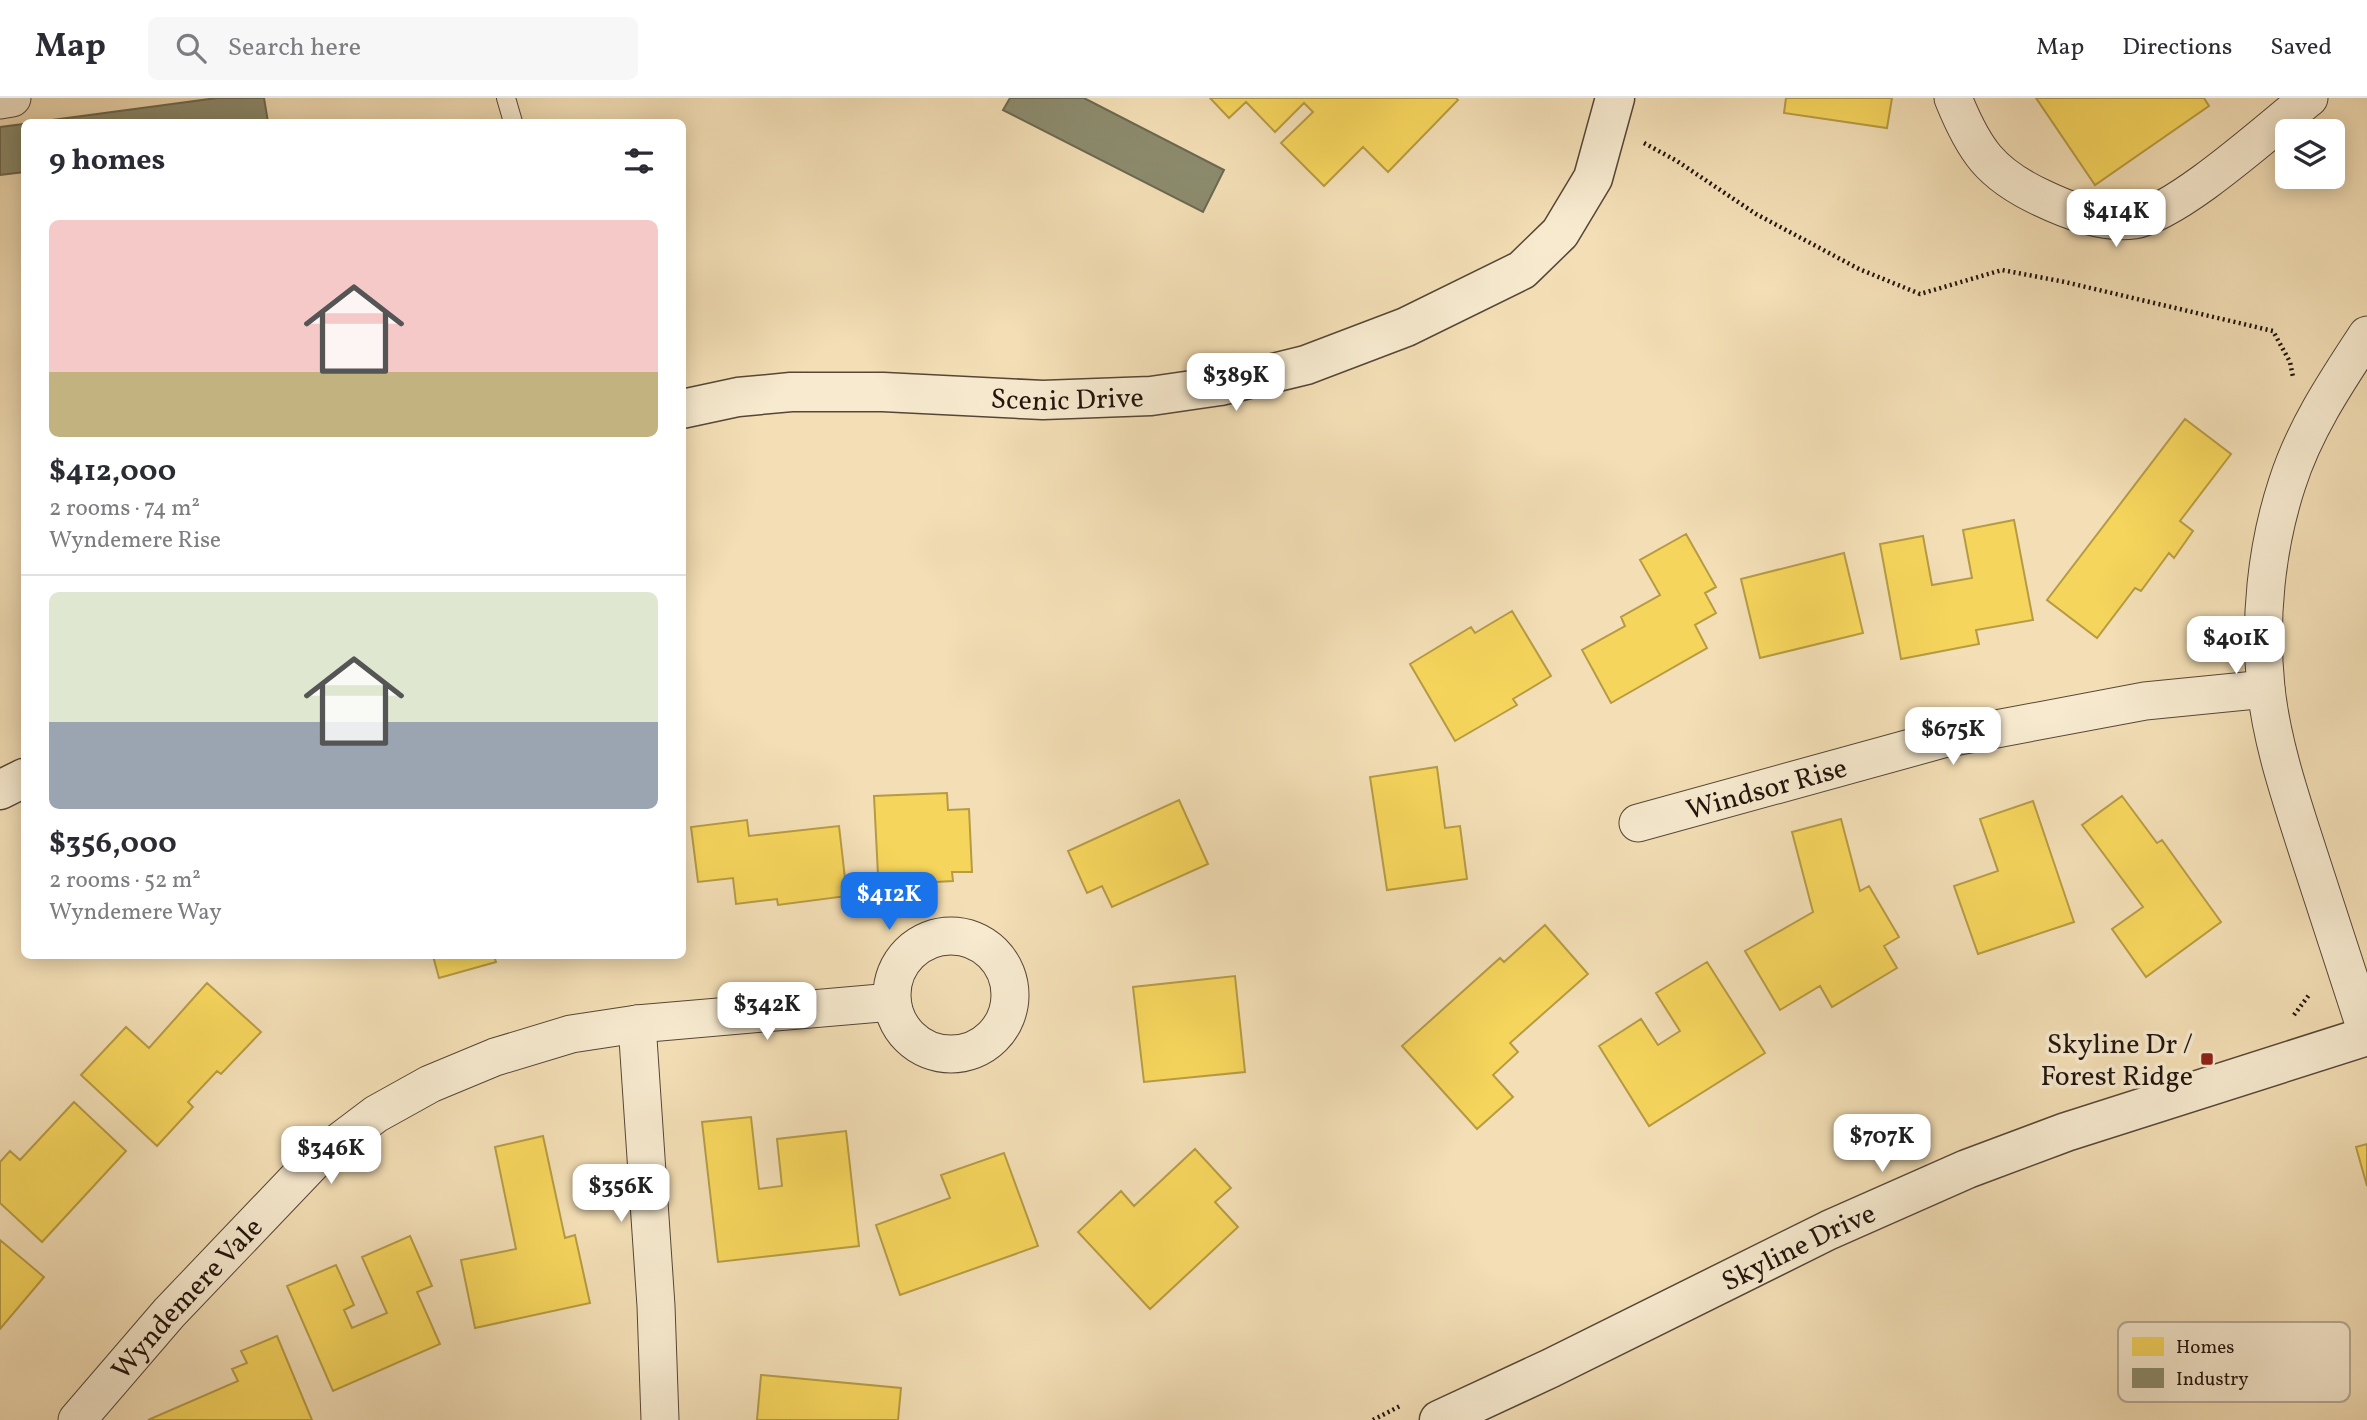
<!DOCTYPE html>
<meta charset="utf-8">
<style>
body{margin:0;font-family:Vollkorn,serif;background:#f7f7f7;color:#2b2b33;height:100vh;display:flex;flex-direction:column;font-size:26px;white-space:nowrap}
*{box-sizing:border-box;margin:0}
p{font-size:23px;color:#7c7c81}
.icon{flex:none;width:38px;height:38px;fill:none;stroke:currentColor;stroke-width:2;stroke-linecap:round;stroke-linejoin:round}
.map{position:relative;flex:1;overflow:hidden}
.side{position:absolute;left:21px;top:21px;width:665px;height:840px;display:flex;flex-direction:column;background:#fff;border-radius:10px;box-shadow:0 4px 18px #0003}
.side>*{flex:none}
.controls{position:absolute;left:2275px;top:21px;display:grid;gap:14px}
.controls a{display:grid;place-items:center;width:70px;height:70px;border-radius:10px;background:#fff;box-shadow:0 4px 18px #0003;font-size:35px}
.price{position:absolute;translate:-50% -60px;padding:0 16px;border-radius:14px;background:#fff;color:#222;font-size:23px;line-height:46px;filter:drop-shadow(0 2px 4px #0008)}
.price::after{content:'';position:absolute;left:50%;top:42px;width:21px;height:16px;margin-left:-10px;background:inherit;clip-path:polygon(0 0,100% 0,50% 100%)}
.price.current{background:#1a73e8;color:#fff}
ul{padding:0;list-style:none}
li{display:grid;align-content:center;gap:14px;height:371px;padding:0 28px}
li+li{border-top:2px solid #e1e1e2}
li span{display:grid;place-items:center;height:217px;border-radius:10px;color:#555}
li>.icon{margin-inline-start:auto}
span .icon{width:126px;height:126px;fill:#fffc;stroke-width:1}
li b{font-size:30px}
h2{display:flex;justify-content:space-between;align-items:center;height:84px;padding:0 28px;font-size:30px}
header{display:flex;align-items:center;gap:42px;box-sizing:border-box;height:98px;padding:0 35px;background:#fff;border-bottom:2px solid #e1e1e2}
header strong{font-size:33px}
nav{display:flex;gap:38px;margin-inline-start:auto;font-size:24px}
.search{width:490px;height:63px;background:#f7f7f7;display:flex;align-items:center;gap:18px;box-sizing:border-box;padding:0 24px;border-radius:10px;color:#7c7c81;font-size:26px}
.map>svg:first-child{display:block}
.homes{fill:#f6d55c;stroke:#b69b44;stroke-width:2}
.industry{fill:#8c8c6e;stroke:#6c6851;stroke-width:2}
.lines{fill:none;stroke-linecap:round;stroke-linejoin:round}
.service-casing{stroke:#564637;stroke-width:20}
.minor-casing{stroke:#564637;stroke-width:39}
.tertiary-casing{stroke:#564637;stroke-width:41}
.path{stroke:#21140d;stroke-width:4.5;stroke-dasharray:2 3.5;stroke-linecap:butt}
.service{stroke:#f7eacf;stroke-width:18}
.minor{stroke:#f7eacf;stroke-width:37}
.tertiary{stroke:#f7eacf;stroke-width:38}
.poi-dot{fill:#8f2418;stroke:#f7eacf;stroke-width:2.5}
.labels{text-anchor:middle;stroke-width:7;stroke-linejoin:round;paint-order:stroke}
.street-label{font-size:28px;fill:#21140d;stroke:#f7eacf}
.poi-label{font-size:28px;fill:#21140d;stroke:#f7eacf;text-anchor:end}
.key{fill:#f7eacf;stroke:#b7aa95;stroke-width:2}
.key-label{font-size:19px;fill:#21140d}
</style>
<header>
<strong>Map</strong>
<div class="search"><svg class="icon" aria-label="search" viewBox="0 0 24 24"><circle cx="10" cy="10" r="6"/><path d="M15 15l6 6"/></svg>Search here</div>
<nav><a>Map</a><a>Directions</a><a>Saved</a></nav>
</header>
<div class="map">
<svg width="2367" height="1322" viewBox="0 0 2367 1322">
<rect width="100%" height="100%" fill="#f3deb5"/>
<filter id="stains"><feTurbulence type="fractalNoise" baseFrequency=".00286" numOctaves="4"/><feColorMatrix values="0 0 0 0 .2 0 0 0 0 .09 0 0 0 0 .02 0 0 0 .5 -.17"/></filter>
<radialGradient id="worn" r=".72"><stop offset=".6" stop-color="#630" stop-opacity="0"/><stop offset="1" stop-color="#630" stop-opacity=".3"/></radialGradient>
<path class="homes" d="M 1210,0 L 1456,0 L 1458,2 L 1388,74 L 1363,49 L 1324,88 L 1281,45 L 1313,14 L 1304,5 L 1275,34 L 1246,4 L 1229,20 Z
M 1786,0 L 1892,0 L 1887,30 L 1784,15 Z
M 2036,0 L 2204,0 L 2209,8 L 2095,87 Z
M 2185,321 L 2231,356 L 2180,423 L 2193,433 L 2174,460 L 2169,455 L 2141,493 L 2135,490 L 2097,540 L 2047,502 Z
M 2014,422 L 2033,522 L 1976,532 L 1979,546 L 1901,561 L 1880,446 L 1923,438 L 1932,487 L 1972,480 L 1963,432 Z
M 1686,436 L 1716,489 L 1705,495 L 1716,515 L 1695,527 L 1707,550 L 1611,605 L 1582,552 L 1625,528 L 1621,519 L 1660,497 L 1640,462 Z
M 1844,455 L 1863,535 L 1760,560 L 1741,481 Z
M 1512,513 L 1551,578 L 1513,601 L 1517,607 L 1455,643 L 1410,566 L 1471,529 L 1475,535 Z
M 1437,669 L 1445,730 L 1460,728 L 1467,781 L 1387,792 L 1370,679 Z
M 947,695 L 948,712 L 969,711 L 972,774 L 952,774 L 953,783 L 918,785 L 917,775 L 878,777 L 874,698 Z
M 2122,698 L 2157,745 L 2162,742 L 2221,824 L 2146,879 L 2112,831 L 2143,809 L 2082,727 Z
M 1179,702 L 1208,766 L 1112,809 L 1102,788 L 1087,795 L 1068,753 Z
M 2033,703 L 2074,824 L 1978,856 L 1954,788 L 1998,773 L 1980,721 Z
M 1841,721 L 1860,793 L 1869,788 L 1899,839 L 1884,848 L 1897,870 L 1832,909 L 1820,888 L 1780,912 L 1745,853 L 1813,814 L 1792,734 Z
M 747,722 L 749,738 L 839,728 L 847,798 L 778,807 L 777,801 L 736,806 L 733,780 L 698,784 L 691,729 Z
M 1545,827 L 1588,876 L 1510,945 L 1518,954 L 1493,977 L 1513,999 L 1477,1031 L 1402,948 L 1500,860 L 1504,864 Z
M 433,858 L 494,858 L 496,864 L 439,880 Z
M 1707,864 L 1765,955 L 1649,1028 L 1599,948 L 1641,921 L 1658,947 L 1680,933 L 1656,895 Z
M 1235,878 L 1245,974 L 1144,984 L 1133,889 Z
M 207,885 L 261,934 L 221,976 L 217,973 L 188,1004 L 193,1009 L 157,1048 L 81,977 L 126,929 L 149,950 Z
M 74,1004 L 126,1053 L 42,1144 L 0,1105 L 0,1064 L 10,1053 L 20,1062 Z
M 751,1019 L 759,1091 L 782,1088 L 777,1041 L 846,1033 L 859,1148 L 718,1164 L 702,1024 Z
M 543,1038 L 565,1140 L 575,1137 L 590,1205 L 475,1230 L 461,1162 L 516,1151 L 495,1049 Z
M 2367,1046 L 2367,1088 L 2356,1049 Z
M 1195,1051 L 1231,1090 L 1215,1104 L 1238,1129 L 1150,1211 L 1078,1134 L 1121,1093 L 1134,1108 Z
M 1004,1055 L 1038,1148 L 900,1197 L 876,1127 L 950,1100 L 941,1077 Z
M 410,1138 L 432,1188 L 417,1194 L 440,1246 L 333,1293 L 287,1188 L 336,1167 L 354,1207 L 344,1212 L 352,1230 L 387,1215 L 362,1159 Z
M 0,1142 L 44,1179 L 0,1231 Z
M 277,1238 L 312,1322 L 148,1322 L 238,1283 L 232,1271 L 247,1265 L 241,1253 Z
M 761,1277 L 901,1290 L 898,1322 L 757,1322 Z"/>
<path class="industry" d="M 217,0 L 264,0 L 268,24 L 37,24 Z
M 1010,0 L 1084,0 L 1224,72 L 1203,114 L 1003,12 Z
M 24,26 L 24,74 L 0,77 L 0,29 Z"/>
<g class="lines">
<g class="service-casing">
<path id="service" d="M 506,0 L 513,24"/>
</g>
<g class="minor-casing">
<g id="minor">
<path d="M 1953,0 C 1974,52 1990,76 2042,100 C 2069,113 2104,126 2134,122 C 2178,115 2271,30 2309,0"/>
<path d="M 0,2 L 12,0"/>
<path d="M 2367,237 C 2336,284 2304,332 2287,386 C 2266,450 2259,523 2266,590 C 2272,646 2291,701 2308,754 C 2328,814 2347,875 2367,935"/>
<path id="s1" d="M 1638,725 L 1943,641 L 2145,603 L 2266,591"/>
<circle cx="951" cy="897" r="59"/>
<path d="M 637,926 L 656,1208 L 660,1322"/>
<path id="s2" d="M 77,1322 L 169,1215 L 315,1062 L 376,1016 L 430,986 L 495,959 L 571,936 L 637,926 L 892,904"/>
</g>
</g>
<g class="tertiary-casing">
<g id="tertiary">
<path id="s3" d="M 682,311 L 738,299 L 791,294 L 883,294 L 1043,302 L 1151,298 L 1220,288 L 1306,267 L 1406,229 L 1522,172 L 1560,135 L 1593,80 L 1615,0"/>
<path d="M 0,692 L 24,680"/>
<path id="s4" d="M 1439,1322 L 1551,1270 L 1829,1132 L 1967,1071 L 2066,1034 L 2367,938"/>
</g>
</g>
<path class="path" d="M 1644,45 L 1677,63 L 1756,116 L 1859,171 L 1920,196 L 2002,172 L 2065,184 L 2273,233 L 2290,264 L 2293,279
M 2294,917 L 2309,897
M 1373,1322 L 1400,1308"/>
<use href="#service" class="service"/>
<use href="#minor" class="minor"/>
<use href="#tertiary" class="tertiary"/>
</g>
<rect class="poi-dot" x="2200" y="954" width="14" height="14" rx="3.5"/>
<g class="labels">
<g class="street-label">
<text dy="10" stroke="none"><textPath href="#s3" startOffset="387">Scenic Drive</textPath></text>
<text dy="10" stroke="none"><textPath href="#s1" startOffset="133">Windsor Rise</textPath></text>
<text dy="10" stroke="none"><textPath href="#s4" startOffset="399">Skyline Drive</textPath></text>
<text dy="10" stroke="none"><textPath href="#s2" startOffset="164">Wyndemere Vale</textPath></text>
</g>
<g class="poi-label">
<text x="2193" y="955">Skyline Dr /<tspan x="2193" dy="32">Forest Ridge</tspan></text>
</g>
</g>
<rect x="2118" y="1224" width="232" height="80" rx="10" class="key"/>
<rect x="2132" y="1239" width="32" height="19" fill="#f6d55c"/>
<rect x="2132" y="1270" width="32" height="20" fill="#8c8c6e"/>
<g class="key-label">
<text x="2176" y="1255">Homes</text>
<text x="2176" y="1287">Industry</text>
</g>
<rect width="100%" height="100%" filter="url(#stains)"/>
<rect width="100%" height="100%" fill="url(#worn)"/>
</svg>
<div class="controls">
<a><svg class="icon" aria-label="layers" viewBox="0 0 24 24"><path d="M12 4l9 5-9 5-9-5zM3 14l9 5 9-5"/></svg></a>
</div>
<b class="price" style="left:2116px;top:151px">$414K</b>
<b class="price" style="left:1236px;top:315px">$389K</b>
<b class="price" style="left:2236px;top:578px">$401K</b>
<b class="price" style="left:1953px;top:669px">$675K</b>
<b class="price current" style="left:889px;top:834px">$412K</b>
<b class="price" style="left:767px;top:944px">$342K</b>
<b class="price" style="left:1882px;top:1076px">$707K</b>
<b class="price" style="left:331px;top:1088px">$346K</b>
<b class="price" style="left:621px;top:1126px">$356K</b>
<section class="side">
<h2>9 homes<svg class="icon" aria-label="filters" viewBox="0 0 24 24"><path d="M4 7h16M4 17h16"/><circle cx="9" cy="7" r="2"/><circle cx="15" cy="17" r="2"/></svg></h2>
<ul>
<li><span style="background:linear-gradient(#f6c9c9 70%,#c2b280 0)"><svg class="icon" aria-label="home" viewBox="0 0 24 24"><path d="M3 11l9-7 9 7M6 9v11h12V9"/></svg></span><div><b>$412,000</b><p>2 rooms · 74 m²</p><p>Wyndemere Rise</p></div></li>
<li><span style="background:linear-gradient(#dfe7d0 60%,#9aa5b1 0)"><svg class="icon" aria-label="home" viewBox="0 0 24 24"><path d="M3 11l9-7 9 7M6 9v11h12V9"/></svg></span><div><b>$356,000</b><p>2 rooms · 52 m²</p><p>Wyndemere Way</p></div></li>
</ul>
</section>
</div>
